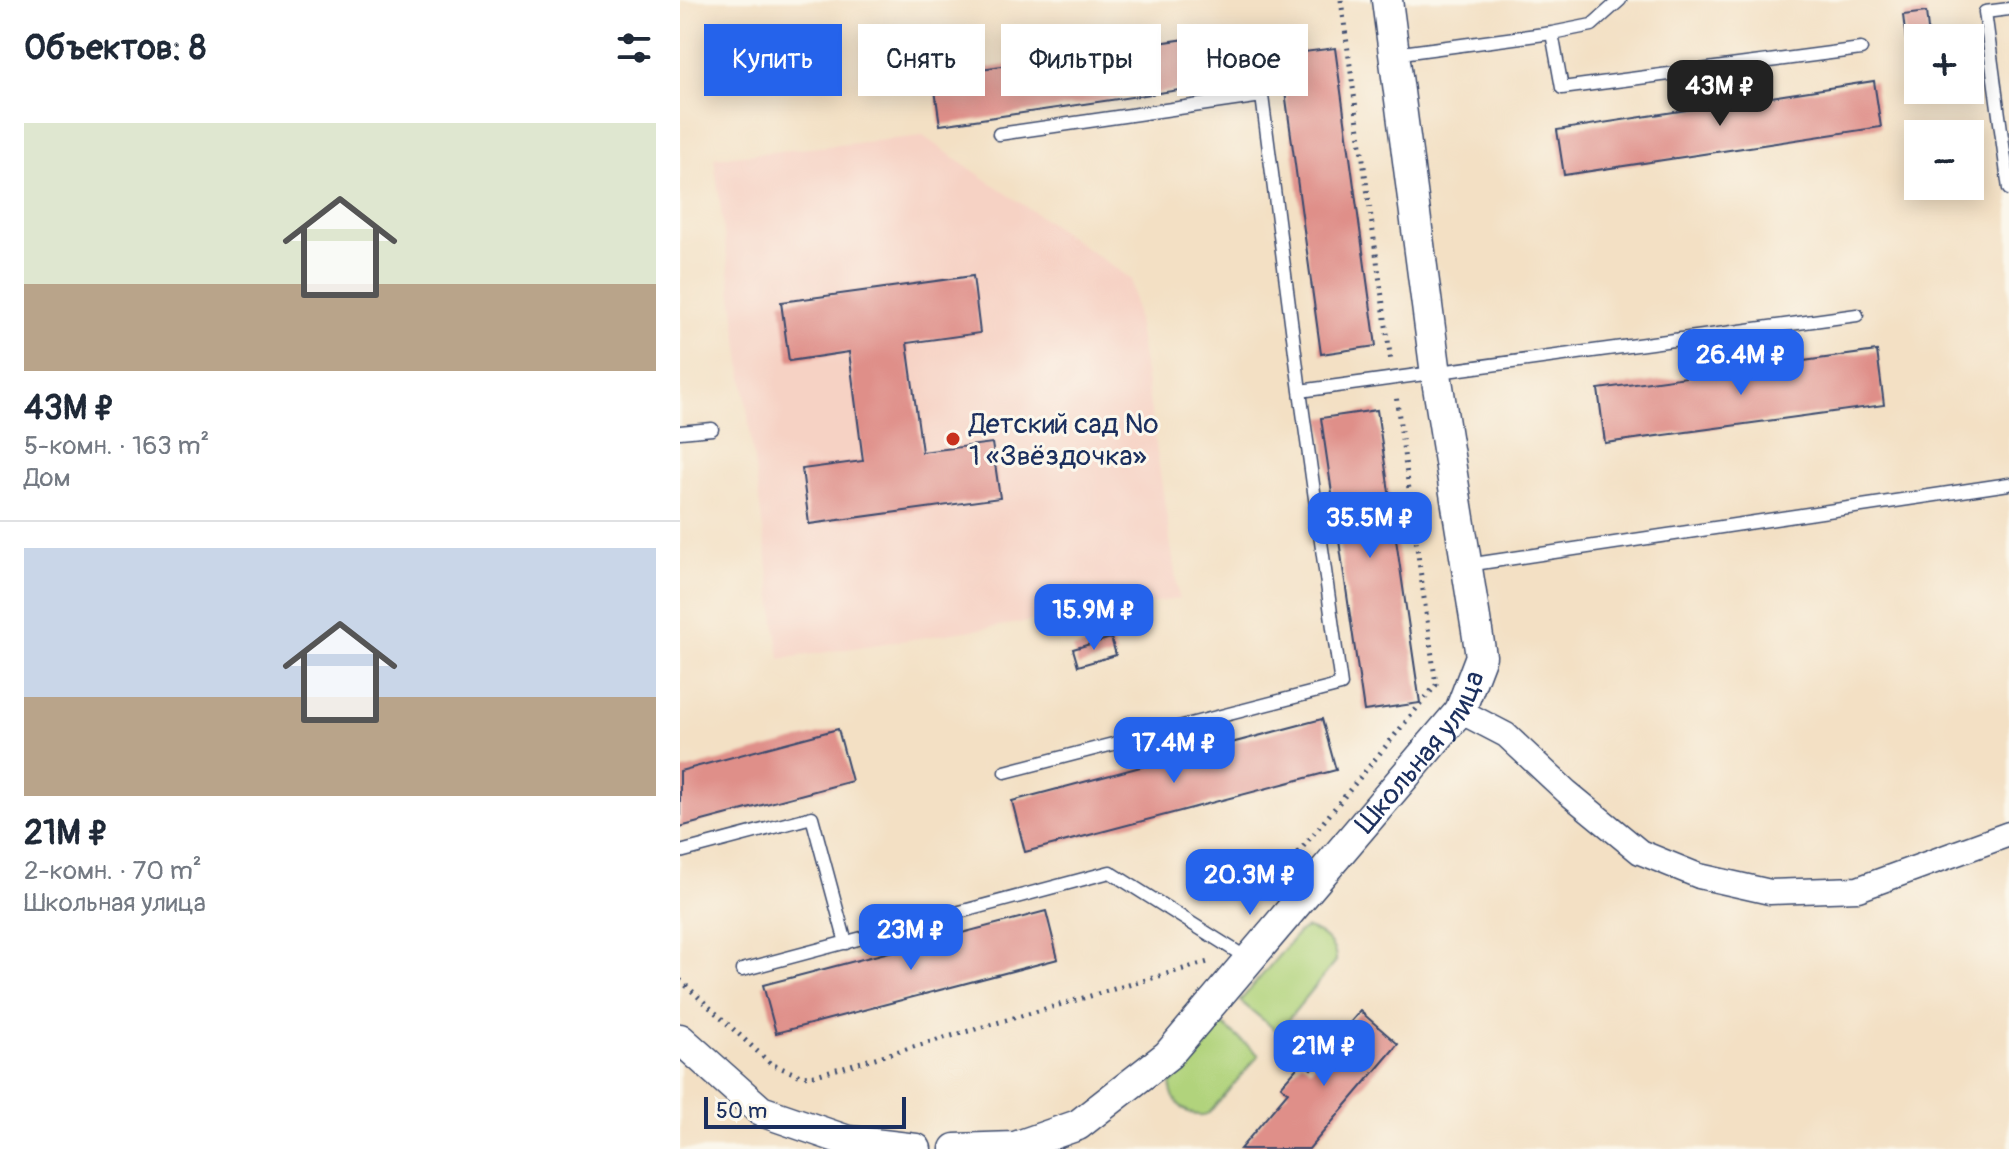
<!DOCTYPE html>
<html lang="ru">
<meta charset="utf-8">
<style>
body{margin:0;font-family:Pangolin,sans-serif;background:#f2f2f3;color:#1f2937;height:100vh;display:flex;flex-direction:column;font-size:30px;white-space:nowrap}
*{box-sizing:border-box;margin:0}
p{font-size:26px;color:#747a83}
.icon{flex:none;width:44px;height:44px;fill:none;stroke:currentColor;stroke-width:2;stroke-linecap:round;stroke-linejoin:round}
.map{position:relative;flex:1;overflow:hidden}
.details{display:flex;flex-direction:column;background:#fff;width:680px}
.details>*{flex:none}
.guide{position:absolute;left:24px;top:24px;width:760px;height:72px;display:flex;gap:16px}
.buttons{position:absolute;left:1224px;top:24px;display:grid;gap:16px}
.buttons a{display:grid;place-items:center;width:80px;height:80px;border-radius:0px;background:#fff;box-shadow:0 4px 20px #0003;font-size:40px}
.scale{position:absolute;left:24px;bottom:20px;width:202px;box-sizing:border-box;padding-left:8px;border:4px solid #1b2f5e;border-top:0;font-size:22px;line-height:28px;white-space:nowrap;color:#1b2f5e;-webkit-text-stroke:6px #fbf7ec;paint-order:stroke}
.price{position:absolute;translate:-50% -68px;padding:0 18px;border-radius:16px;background:#2563eb;color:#fff;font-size:26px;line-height:52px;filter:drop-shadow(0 2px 4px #0008)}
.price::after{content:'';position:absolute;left:50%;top:48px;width:24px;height:18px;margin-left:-12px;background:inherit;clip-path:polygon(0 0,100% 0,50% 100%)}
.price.current{background:#222;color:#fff}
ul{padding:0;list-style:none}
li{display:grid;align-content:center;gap:16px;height:424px;padding:0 24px}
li+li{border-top:2px solid #e0e1e3}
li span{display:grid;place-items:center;height:248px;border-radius:0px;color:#555}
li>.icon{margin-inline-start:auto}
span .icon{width:144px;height:144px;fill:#fffc;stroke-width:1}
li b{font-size:34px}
h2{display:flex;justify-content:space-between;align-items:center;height:96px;padding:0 24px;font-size:34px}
.pill{padding:0 28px;border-radius:0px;background:#fff;box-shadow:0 4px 20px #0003;font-size:28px;line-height:72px}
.pill.current{background:#2563eb;color:#fff}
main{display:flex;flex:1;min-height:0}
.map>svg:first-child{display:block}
.built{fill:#f6d2c4}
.green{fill:#b1d37b;stroke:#66816c;stroke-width:2}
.building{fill:#df8f89}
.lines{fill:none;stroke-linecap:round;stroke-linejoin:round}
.service-casing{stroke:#3b4a6d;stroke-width:15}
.minor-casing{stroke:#3b4a6d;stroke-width:27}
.tertiary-casing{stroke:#3b4a6d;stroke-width:33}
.path{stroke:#3b4a6d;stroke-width:5;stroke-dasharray:2 6;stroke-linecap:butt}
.service{stroke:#fff;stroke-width:12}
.minor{stroke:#fff;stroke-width:24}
.tertiary{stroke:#fff;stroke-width:30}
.poi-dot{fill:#c8321e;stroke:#fbf7ec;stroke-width:3}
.labels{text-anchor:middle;stroke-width:6;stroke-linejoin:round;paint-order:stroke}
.poi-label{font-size:28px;fill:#1b2f5e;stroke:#fbf7ec;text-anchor:start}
.street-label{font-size:28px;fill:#1b2f5e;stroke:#fbf7ec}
</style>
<main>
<section class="details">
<h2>Объектов: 8<svg class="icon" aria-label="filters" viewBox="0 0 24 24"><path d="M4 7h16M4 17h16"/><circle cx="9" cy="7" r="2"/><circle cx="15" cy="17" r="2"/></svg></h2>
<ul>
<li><span style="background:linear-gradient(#dfe7d0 65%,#b9a48a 0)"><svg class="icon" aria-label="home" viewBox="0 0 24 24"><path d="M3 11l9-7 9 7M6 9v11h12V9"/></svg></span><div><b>43M ₽</b><p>5-комн. · 163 m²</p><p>Дом</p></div></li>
<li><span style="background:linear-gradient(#c9d6e8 60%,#b9a48a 0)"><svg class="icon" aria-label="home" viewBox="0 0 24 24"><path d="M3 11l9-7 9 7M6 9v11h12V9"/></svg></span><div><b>21M ₽</b><p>2-комн. · 70 m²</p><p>Школьная улица</p></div></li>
</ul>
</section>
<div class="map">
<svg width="1329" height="1149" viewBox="0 0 1329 1149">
<rect width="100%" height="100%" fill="#fbf7ec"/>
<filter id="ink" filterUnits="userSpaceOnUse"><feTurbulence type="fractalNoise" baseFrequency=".0125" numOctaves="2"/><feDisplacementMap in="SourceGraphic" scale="16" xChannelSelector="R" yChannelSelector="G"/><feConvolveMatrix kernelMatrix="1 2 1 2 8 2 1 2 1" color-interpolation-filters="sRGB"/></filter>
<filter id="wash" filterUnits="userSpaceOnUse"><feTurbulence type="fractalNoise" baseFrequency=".006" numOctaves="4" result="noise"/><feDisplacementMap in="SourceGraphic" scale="32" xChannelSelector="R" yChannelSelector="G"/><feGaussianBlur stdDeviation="1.8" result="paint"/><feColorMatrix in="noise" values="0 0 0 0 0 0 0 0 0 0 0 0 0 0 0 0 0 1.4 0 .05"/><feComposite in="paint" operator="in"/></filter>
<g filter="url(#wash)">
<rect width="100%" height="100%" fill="#f3e0c4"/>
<path class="built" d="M 243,136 L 451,279 L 499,599 L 100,659 L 34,158 Z"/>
<path class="green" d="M 627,928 C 641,932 657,945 656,961 L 598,1032 L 560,1001 L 618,933 Z
M 542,1024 L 579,1055 L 529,1113 C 513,1122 489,1102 491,1084 Z"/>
<g id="blocks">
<path class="building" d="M 1246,12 L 1249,38 L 1238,38 L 1238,57 L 1228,58 L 1223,15 Z
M 547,33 L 554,82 L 260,125 L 253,76 Z
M 655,48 L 696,346 L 641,354 L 600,55 Z
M 1194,81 L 1201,127 L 884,175 L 877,130 Z
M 293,276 L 300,333 L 227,343 L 242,452 L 312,443 L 320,498 L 129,524 L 122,469 L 183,461 L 169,352 L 109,361 L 101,302 Z
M 1197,351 L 1204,405 L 925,443 L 918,389 Z
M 697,410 L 740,703 L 684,711 L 641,418 Z
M 431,638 L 436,655 L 398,666 L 393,649 Z
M 642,719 L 656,770 L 345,852 L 332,801 Z
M 158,729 L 172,781 L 0,827 L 0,771 Z
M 366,911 L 378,959 L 96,1033 L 83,985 Z
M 680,1011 L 718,1044 L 629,1149 L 560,1149 L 608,1092 L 601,1086 L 622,1062 L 631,1069 Z"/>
</g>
</g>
<g filter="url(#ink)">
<use href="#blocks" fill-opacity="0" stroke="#3b4a6d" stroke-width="2"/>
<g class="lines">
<g class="service-casing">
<path id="service" d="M 1329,9 L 1305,12 L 1329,189
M 872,33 L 912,25 L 940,0
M 714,54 L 872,33 L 882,88 L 1181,49
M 319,134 L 582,96 L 620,391 L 1177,315
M 0,432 L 32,429
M 787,565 L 1329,484
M 325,772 L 661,685 L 620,391
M 0,852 L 132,817 L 166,943
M 62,970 L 430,872 L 570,960"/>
</g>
<g class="minor-casing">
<path id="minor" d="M 780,711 L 826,735 L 887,792 L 960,852 L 1019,876 L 1090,892 L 1178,889 L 1329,834"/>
</g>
<g class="tertiary-casing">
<g id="tertiary">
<path d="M 0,1039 L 81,1111 L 168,1141 L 236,1149"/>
<path id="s1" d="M 275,1149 L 335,1147 L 398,1125 L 488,1055 L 780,711 L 801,656 L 756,374 L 707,0"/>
</g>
</g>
<path class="path" d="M 661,0 L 711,362
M 608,865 L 756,685 L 716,395
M 0,980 L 91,1064 L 121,1076 L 136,1075 L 528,962"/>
<use href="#service" class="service"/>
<use href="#minor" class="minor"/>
<use href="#tertiary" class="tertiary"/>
</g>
</g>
<circle class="poi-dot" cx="273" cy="439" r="8"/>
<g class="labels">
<g class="poi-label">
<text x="289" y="433">Детский сад №<tspan x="289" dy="32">1 «Звёздочка»</tspan></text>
</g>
<g class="street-label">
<text dy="10" stroke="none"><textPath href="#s1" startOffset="636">Школьная улица</textPath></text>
</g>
</g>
</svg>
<div class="buttons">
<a>+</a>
<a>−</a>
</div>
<div class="scale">50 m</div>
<b class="price current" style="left:1040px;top:128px">43M ₽</b>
<b class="price" style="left:1061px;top:397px">26.4M ₽</b>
<b class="price" style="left:690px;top:560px">35.5M ₽</b>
<b class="price" style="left:414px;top:652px">15.9M ₽</b>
<b class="price" style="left:494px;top:785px">17.4M ₽</b>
<b class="price" style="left:570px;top:917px">20.3M ₽</b>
<b class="price" style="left:231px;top:972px">23M ₽</b>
<b class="price" style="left:644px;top:1088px">21M ₽</b>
<div class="guide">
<a class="pill current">Купить</a>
<a class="pill">Снять</a>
<a class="pill">Фильтры</a>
<a class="pill">Новое</a>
</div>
</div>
</main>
